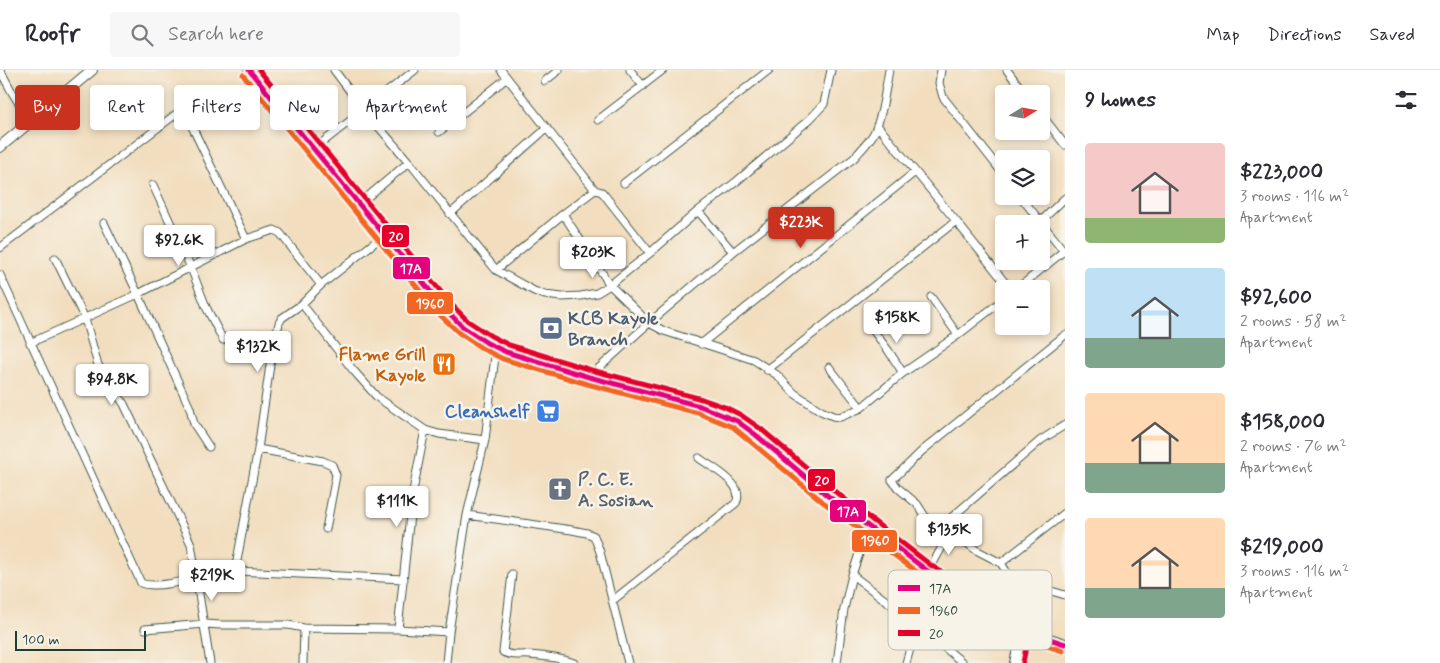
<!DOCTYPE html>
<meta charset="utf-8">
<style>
body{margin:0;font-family:Mynerve,sans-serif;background:#f7f7f7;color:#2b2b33;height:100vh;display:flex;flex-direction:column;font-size:19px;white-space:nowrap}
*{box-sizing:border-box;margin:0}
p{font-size:16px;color:#7c7c81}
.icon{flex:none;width:28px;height:28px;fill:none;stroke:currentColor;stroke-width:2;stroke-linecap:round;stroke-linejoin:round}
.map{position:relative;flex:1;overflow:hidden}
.sheet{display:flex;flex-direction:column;background:#fff;width:375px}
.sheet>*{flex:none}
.hud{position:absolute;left:15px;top:15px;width:475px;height:45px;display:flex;gap:10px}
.needle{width:32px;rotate:79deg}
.tools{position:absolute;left:995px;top:15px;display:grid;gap:10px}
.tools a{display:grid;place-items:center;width:55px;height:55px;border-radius:5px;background:#fff;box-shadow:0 2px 8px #0003;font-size:25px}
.scale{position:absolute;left:15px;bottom:12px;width:131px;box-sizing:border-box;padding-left:5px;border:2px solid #1f3d34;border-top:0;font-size:14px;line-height:18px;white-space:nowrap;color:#1f3d34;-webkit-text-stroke:4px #f7f3e8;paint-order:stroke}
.price{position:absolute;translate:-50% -42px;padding:0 11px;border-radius:5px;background:#fff;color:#222;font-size:16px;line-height:32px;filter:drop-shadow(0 1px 2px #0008)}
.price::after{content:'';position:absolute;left:50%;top:30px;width:15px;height:11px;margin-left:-8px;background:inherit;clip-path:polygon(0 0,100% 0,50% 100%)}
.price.on{background:#c8321e;color:#fff}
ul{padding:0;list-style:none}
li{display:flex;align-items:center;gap:15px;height:125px;padding:0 20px}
li span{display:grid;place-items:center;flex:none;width:140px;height:100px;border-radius:5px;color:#555}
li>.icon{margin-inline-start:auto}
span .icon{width:60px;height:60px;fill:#fffc;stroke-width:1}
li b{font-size:21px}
h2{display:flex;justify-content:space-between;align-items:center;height:60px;padding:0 20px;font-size:21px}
.chip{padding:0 18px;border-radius:5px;background:#fff;box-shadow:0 2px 8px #0003;font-size:18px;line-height:45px}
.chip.on{background:#c8321e;color:#fff}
header{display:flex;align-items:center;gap:30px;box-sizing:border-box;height:70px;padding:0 25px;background:#fff;border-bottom:1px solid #e1e1e2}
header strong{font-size:24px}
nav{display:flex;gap:28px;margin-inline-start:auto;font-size:18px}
.search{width:350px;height:45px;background:#f7f7f7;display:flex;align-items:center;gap:12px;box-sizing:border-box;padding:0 18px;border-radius:5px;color:#7c7c81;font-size:19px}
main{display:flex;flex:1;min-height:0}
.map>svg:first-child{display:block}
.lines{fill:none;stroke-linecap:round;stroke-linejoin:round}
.street-casing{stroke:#3f5549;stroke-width:9}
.secondary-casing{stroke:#3f5549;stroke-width:12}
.street{stroke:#fff;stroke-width:7}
.secondary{stroke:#fff;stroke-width:10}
.bus-1-casing{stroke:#f7f3e8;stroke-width:9}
.bus-2-casing{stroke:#f7f3e8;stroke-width:9}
.bus-3-casing{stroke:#f7f3e8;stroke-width:9}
.bus-1{stroke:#e5007d;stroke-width:5}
.bus-2{stroke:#f26522;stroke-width:5}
.bus-3{stroke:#e4002b;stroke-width:5}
.labels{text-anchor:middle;stroke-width:5;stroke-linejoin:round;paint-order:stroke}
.service-label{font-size:18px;font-weight:bold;fill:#4e5e75;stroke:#f7f3e8;text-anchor:start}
.food-label{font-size:18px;font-weight:bold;fill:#c56008;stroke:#f7f3e8;text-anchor:end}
.shop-label{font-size:18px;font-weight:bold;fill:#366cbe;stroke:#f7f3e8;text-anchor:end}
.worship-label{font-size:18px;font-weight:bold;fill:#5b616d;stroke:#f7f3e8;text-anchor:start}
.key{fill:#f7f3e8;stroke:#b6bcb2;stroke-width:1}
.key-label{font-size:14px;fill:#1f3d34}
.line-badge{stroke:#f7f3e8;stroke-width:2}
.badge-label{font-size:14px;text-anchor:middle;font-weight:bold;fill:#fff}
</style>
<header>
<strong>Roofr</strong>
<div class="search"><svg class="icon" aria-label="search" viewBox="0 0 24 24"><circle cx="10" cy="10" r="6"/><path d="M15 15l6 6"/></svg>Search here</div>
<nav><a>Map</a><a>Directions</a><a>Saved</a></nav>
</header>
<main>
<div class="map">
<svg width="1065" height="593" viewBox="0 0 1065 593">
<rect width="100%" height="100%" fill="#f7f3e8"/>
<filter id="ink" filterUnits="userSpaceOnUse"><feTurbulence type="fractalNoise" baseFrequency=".02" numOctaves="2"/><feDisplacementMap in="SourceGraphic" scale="10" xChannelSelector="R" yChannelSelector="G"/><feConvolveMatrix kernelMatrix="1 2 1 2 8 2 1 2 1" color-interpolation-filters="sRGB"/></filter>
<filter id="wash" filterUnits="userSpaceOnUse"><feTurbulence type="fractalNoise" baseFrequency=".0096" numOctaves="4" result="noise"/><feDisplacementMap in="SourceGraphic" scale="20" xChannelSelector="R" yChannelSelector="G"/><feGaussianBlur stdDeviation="1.12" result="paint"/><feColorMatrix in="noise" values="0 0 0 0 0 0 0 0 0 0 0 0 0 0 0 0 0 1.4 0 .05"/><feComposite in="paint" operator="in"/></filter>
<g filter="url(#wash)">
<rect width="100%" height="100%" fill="#f2debf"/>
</g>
<g filter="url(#ink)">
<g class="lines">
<g class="street-casing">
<path id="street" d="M 0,0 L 13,24 L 31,51
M 334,0 L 364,40 L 409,92 L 496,200 L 534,221 L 545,225 L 562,227 L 581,226 L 597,223 L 610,215 L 650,183 L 698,141 L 737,111 L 810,49 L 824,34 L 831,0
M 501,0 L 595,120
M 630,0 L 643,16
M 941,0 L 939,13 L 943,27 L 1004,105
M 1007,0 L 1025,24
M 545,11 L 559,0
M 1041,44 L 1065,75
M 598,50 L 663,0
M 877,55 L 956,151 L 1010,219
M 439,62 L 507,8
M 314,79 L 415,0
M 624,113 L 769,0
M 153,115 L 191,198 L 206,237 L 223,270
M 1020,126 L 1064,181
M 359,134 L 409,92
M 698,141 L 733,182
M 450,144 L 547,58
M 563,144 L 610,215 L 649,253 L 733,182 L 854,88 C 861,80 869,72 874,63 C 883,44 885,21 889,0
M 1040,152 L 1065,128
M 104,153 L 138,224 L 190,338 L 194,354 L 209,377
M 0,178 L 180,41 L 186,44 L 246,169
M 55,188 L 85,249 L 98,295 L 124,334 L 191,474 L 210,593
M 496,200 L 563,144 L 595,120 L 602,122 L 650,183
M 0,205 L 141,513 C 152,518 186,512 196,507 C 200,505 203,503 207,502 C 215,499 226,501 235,501 L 404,509
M 1017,219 L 1065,180
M 931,227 L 958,265
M 302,234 L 353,300 L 377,327 L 425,360 L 439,364 L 485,370
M 872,259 L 888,280 L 903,303
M 1065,265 L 922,381 L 892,410 L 898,418 L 917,434 L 926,448 L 944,454 L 945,456 L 976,480 L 1001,493 L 1011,509 L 1065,525
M 30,273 L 138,224 L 246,169 L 274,160 L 280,163 L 321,215
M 701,274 L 915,102
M 829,297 L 861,338
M 767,300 L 956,151
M 589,307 L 649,253 L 664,261 L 754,290 L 777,305 L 794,323 L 821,341 L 833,346 L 840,347 L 861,338 L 903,303 L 958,265 L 1004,229
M 258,379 L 323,391 L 332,395 L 336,405 L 326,459
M 467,445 L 572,460 L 587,463 L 594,466 L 600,482 L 628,593
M 944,454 L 1041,370 L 1065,355
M 1001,493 L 1065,443
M 235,501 L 258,379 L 270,295 L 279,253 L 282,248 L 302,234 L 321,215 L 384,165
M 928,502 L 951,461
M 512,504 L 503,582 C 512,587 520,584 530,585 C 545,586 560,588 574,593
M 852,505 L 917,554 L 963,593
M 612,531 L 736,433 C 746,414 712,398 699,388
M 145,559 L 205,554 L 221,555 L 288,555 L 304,558 L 398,559 L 449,562
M 398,559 L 412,426 L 425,360
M 303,593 L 304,558
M 446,593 L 449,562 L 467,445 L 485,370 L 496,278
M 837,593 L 844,539 L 852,505 L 868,457
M 906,593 L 917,554"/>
</g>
<g class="secondary-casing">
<path id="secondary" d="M 249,0 L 445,239 L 463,257 L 487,273 L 506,282 L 589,307 L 700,336 L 723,344 L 737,351 L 756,365 L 828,426 L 937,508 L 1022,560 L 1065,574
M 0,77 L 92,0
M 1015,593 L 1022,560"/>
</g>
<use href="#street" class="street"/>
<use href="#secondary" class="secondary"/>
<g class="bus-1-casing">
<path id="bus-1" d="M 249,0 L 445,239 L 463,257 L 487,273 L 506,282 L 589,307 L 700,336 L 737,351 L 756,365 L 828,426 L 937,508 L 1022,560 L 1065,574"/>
</g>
<g class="bus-2-casing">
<path id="bus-2" d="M 243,5 L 439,244 L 459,263 L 483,279 L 503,289 L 587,314 L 698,343 L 733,357 L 823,432 L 933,514 L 1019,567 L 1063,581"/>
</g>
<g class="bus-3-casing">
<path id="bus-3" d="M 259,0 L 451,234 L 468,251 L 491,266 L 509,275 L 591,300 L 702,329 L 725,337 L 741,345 L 761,359 L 833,420 L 932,496 L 1027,555 L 1029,561 L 1023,593"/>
</g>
<use href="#bus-1" class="bus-1"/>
<use href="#bus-2" class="bus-2"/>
<use href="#bus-3" class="bus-3"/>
</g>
</g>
<defs>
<g id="bank-square" transform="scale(1.25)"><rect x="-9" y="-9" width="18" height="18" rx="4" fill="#5c6f8a" stroke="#f7f3e8"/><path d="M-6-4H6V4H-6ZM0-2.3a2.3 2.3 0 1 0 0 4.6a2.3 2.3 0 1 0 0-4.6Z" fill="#fff"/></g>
<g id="restaurant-square" transform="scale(1.25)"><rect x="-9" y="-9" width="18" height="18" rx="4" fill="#e8710a" stroke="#f7f3e8"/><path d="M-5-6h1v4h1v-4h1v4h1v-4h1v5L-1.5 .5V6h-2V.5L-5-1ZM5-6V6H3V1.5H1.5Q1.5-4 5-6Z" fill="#fff"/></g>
<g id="supermarket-square" transform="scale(1.25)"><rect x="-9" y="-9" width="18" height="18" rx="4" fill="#3f7fe0" stroke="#f7f3e8"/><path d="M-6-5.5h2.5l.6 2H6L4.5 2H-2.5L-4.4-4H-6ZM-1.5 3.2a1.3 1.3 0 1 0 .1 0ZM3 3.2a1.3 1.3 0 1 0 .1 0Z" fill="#fff"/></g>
<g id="church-square" transform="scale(1.25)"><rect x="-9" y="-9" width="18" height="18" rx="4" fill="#6b7280" stroke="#f7f3e8"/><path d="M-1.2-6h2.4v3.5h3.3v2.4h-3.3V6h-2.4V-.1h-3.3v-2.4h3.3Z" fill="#fff"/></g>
</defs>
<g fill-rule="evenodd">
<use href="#bank-square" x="551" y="258"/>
<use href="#restaurant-square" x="444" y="294"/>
<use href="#supermarket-square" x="548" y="341"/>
<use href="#church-square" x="560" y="419"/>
</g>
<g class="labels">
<g class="service-label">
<text x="568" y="254">KCB Kayole<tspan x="568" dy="21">Branch</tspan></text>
</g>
<g class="food-label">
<text x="426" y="290">Flame Grill<tspan x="426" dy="21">Kayole</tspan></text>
</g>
<g class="shop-label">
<text x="530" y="347">Cleanshelf</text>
</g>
<g class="worship-label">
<text x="578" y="415">P. C. E.<tspan x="578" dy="21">A. Sosian</tspan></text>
</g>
</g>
<rect x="888" y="500" width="164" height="80" rx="8" class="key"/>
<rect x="898" y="515" width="22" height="6" fill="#e5007d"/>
<rect x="898" y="537" width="22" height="7" fill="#f26522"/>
<rect x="898" y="560" width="22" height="6" fill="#e4002b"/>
<g class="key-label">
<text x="929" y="523">17A</text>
<text x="929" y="545">1960</text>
<text x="929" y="568">20</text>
</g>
<g class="line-badge">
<rect x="381" y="154" width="29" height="24" rx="5" fill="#e4002b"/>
<rect x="392" y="186" width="39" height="24" rx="5" fill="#e5007d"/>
<rect x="406" y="221" width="48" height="24" rx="5" fill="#f26522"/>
<rect x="807" y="398" width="29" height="24" rx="5" fill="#e4002b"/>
<rect x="829" y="429" width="38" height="24" rx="5" fill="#e5007d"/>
<rect x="851" y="459" width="47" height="24" rx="5" fill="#f26522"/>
</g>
<g class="badge-label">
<text x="396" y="171">20</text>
<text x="411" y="203">17A</text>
<text x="430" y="238">1960</text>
<text x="822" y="415">20</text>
<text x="848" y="446">17A</text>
<text x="875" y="475">1960</text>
</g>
</svg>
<div class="tools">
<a><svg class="needle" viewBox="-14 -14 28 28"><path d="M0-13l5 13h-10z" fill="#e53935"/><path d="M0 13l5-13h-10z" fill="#7c7c81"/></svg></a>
<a><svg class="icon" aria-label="layers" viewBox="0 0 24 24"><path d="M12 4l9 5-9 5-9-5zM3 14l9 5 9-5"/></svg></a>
<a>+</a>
<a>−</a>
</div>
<div class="scale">100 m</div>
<b class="price on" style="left:801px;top:179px">$223K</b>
<b class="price" style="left:179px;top:197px">$92.6K</b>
<b class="price" style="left:593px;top:209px">$203K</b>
<b class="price" style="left:897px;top:274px">$158K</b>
<b class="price" style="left:258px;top:303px">$132K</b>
<b class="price" style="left:112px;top:336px">$94.8K</b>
<b class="price" style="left:397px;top:458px">$111K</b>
<b class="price" style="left:949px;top:486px">$135K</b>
<b class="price" style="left:212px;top:532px">$219K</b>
<div class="hud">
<a class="chip on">Buy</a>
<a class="chip">Rent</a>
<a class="chip">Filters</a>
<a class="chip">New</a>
<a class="chip">Apartment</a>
</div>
</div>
<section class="sheet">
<h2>9 homes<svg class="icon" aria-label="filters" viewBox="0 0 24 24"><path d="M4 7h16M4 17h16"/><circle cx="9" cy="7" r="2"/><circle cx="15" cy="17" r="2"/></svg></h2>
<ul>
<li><span style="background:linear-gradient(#f6c9c9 75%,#8fb573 0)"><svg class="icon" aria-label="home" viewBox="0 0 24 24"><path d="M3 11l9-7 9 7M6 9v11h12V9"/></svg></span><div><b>$223,000</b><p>3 rooms · 116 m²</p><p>Apartment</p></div></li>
<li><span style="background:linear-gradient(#bfe0f5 70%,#7fa58c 0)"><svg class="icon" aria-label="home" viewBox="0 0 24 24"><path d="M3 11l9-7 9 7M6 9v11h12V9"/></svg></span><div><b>$92,600</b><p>2 rooms · 58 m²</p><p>Apartment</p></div></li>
<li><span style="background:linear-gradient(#ffd9b3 70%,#7fa58c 0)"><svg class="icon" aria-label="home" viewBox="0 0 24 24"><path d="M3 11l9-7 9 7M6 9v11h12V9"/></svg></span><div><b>$158,000</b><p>2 rooms · 76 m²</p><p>Apartment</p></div></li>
<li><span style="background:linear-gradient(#ffd9b3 70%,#7fa58c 0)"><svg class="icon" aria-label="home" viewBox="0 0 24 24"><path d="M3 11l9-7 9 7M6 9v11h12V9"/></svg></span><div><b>$219,000</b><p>3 rooms · 116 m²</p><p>Apartment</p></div></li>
</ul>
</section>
</main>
